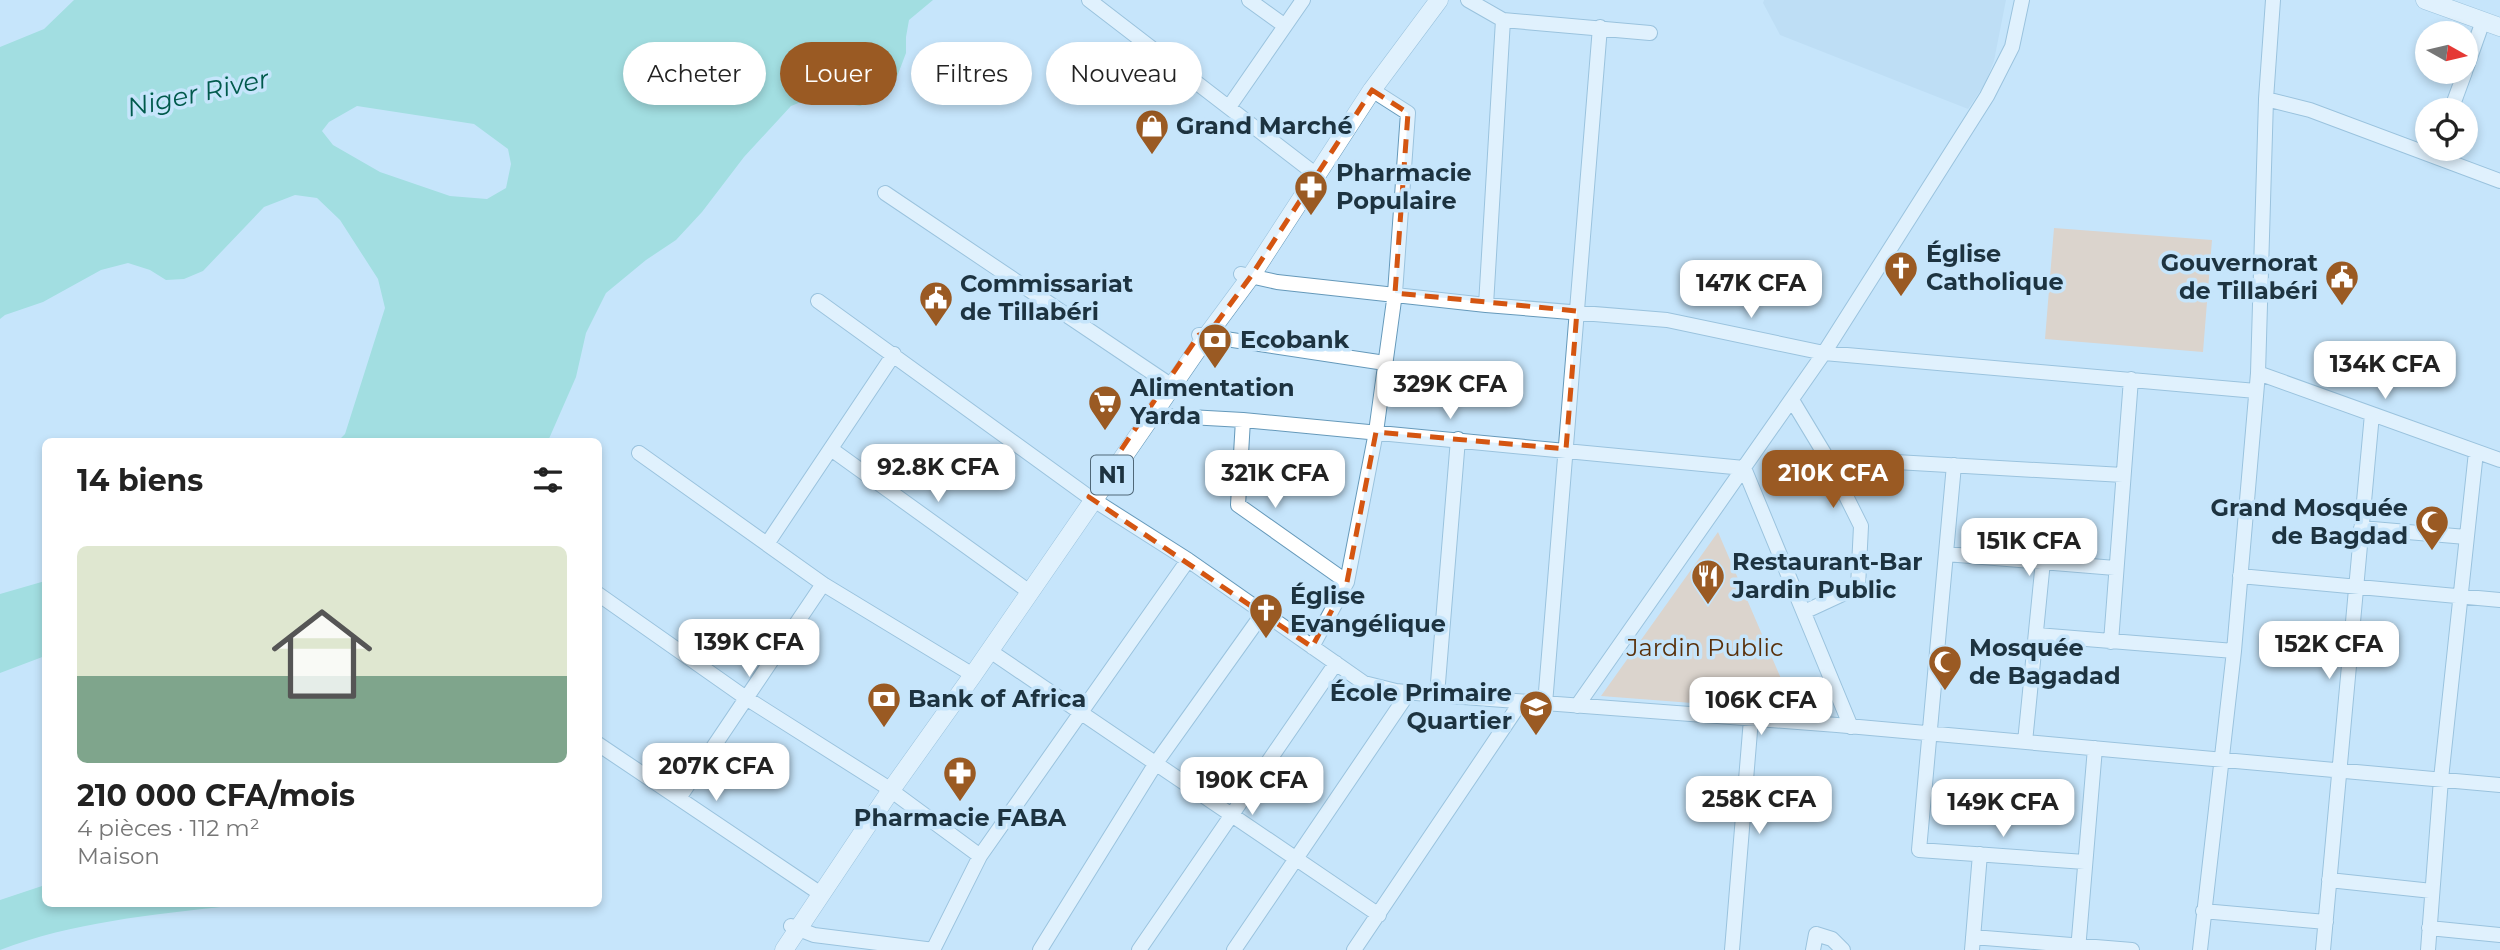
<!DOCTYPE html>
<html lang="fr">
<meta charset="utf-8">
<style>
body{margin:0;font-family:Montserrat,sans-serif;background:#f2f2f2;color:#222;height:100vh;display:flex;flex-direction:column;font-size:26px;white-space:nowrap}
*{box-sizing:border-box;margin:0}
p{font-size:23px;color:#767676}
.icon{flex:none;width:38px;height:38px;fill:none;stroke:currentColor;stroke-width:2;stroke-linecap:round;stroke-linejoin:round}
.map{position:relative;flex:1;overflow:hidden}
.details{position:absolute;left:42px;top:438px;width:560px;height:469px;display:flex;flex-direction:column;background:#fff;border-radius:10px;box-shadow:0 4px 10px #0003}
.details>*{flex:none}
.top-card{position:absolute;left:623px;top:42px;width:665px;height:63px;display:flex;gap:14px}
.needle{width:46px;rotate:98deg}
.buttons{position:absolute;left:2415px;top:21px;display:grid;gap:14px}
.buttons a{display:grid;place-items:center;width:63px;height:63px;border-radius:50%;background:#fff;box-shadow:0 4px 10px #0003;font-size:35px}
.price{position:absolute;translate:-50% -60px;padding:0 16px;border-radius:14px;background:#fff;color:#222;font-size:23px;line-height:46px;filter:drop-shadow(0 2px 4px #0008)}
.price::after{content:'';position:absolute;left:50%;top:42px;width:21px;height:16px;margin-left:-10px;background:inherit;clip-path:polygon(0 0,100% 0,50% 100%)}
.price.active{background:#9a5a23;color:#fff}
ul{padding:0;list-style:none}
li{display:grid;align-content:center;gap:14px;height:371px;padding:0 35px}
li span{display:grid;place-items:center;height:217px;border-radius:10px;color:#555}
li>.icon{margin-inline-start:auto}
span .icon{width:126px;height:126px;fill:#fffc;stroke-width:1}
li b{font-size:30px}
h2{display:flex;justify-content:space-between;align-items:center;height:84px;padding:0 35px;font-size:30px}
.tag{padding:0 24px;border-radius:32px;background:#fff;box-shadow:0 4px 10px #0003;font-size:24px;line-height:63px}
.tag.active{background:#9a5a23;color:#fff}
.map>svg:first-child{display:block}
.built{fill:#b3d6ee}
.green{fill:#f3be96}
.water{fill:#75d6c1;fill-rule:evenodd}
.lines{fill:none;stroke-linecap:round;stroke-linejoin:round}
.minor-casing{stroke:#6599ba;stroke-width:16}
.major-casing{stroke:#6599ba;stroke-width:19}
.minor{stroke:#fff;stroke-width:14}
.major{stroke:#fff;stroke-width:18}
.marked{fill:none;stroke:#d45511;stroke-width:5;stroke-dasharray:14 9;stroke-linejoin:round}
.labels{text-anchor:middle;stroke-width:7;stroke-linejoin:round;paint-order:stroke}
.shield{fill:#c6e5fb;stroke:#506878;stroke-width:2}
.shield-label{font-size:23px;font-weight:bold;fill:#1d3340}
.poi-label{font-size:24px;font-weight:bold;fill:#1d3340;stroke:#c6e5fb;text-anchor:start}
.park-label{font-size:24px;fill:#59300a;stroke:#c6e5fb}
.water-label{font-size:26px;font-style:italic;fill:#015a4c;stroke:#c6e5fb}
</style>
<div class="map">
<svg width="2500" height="950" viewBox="0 0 2500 950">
<rect width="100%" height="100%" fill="#c6e5fb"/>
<path class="built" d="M 1764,0 L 2006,0 L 1994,61 L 1985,84 L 1968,109 L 1780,35 L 1763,3 Z"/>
<path class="green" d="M 2054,228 L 2212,240 L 2203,352 L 2045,339 Z
M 1718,532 L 1795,711 L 1601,696 Z"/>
<path class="water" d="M 74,0 L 933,0 L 909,20 L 906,37 L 906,53 L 895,82 L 880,97 L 860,106 L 811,98 L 791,106 L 744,157 L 702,212 L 676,240 L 646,260 L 606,293 L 586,333 L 576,377 L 548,441 L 338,441 L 345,434 L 385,308 L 378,279 L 340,220 L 317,198 L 295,195 L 264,207 L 203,271 L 184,279 L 166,280 L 150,270 L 128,263 L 101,270 L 43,302 L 5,315 L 0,319 L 0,47 L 44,29 ZM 357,106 L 474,124 L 508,149 L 511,164 L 506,188 L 487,199 L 450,196 L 380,172 L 333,145 L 322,131 L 329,122 Z
M 45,581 L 45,656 L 0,673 L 0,594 Z
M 45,885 L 46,903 L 234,903 L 229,906 C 151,915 73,922 0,950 L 0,900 Z"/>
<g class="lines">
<g class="minor-casing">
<path id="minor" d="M 1089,0 L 1310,170
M 1249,0 L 1285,26
M 1468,0 L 1503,20 L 1650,33
M 2466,69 L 2483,21
M 2266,99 L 2310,110 L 2500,181
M 1229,107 L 1303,0
M 2451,110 L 2465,72
M 885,193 L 1166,382
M 1241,274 L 1277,282 L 1486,305 L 1667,320 L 1824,353 L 2256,391
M 818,301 L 1089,497 L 1188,560 L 1364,683 L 1396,691 L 1437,695 L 1837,725 L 2500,785
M 1486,305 L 1503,20
M 1199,335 L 1385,363
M 2258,373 L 2500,460
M 1792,400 L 1827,458 L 1861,526 L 1858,587 L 1804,612
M 1153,415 L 1243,420 L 1744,468 L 1851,727
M 1243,420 L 1238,505 L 1347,582
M 831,449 L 1024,588
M 639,453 L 823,584 L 973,675
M 1827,458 L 2123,475
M 1954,465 L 1919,850 L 2085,862
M 2361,528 L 2466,537
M 767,544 L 894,354
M 1946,554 L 2115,568
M 2240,576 L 2500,600
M 598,594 L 746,698 L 885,786 L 980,856
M 2037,635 L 2234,651
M 2111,642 L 2131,379
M 1312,647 L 1347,582 L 1376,432 L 1395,293 L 1408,113 L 1372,90
M 990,651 L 1379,915
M 1437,695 L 1458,439
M 1545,704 L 1600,27
M 1577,706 L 1824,353 L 1987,96 L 2012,47 L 2022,0
M 2025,742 L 2043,561
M 598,744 L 815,890
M 679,798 L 823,584
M 2329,880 L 2432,891
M 2203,911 L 2326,922
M 791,926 L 814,935 L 934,950
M 2429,928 L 2500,935
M 1973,937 L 2132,950
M 933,950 L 980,856 L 1188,560
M 1040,950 L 1156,763 L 1263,613
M 1139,950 L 1336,663
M 1234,950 L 1409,692
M 1354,950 L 1521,702
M 1732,950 L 1751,719
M 1813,950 L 1816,934 L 1832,939 L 1843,950
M 1972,950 L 1980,854
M 2078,950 L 2095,748
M 2200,950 L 2234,651 L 2258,373 L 2266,99 L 2273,0
M 2323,950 L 2372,414
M 2428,950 L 2441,779 L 2476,452"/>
</g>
<g class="major-casing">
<path id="major" d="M 2425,0 L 2500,27
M 784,950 L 891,790 L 973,675 L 1206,337 L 1251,276 L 1372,90 L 1439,0"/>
</g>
<use href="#minor" class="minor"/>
<use href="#major" class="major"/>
</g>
<path d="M0 0H2500V950H0ZM 1372,90 L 1408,113 L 1395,293 L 1577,311 L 1566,449 L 1376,432 L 1347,582 L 1312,647 L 1089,497 L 1199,335 L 1206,337 L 1251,276 Z" fill="#c6e5fb" fill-opacity=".55" fill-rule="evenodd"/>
<path class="marked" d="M 1372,90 L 1408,113 L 1395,293 L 1577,311 L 1566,449 L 1376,432 L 1347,582 L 1312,647 L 1089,497 L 1199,335 L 1206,337 L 1251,276 Z"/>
<defs>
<g id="shop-pin" transform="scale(1.75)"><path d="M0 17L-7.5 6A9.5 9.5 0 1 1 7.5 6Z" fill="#9a5a23" stroke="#c6e5fb"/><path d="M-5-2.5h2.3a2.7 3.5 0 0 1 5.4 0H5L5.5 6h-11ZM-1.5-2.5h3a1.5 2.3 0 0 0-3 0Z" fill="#fff"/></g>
<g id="pharmacy-pin" transform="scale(1.75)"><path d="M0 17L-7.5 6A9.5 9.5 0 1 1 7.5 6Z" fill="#9a5a23" stroke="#c6e5fb"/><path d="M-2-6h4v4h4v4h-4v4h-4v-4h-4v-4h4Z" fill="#fff"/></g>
<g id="church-pin" transform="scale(1.75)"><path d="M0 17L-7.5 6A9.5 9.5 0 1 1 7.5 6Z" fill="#9a5a23" stroke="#c6e5fb"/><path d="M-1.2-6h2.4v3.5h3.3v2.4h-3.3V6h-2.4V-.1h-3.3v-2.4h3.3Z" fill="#fff"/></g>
<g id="civic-pin" transform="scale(1.75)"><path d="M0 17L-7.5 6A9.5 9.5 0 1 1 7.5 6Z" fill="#9a5a23" stroke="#c6e5fb"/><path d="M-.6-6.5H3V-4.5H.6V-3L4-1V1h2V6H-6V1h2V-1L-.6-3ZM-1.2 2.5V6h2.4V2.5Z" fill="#fff"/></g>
<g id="bank-pin" transform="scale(1.75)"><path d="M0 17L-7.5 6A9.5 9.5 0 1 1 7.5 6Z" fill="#9a5a23" stroke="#c6e5fb"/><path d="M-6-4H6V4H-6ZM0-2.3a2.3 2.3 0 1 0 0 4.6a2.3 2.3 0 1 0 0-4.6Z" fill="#fff"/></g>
<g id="supermarket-pin" transform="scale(1.75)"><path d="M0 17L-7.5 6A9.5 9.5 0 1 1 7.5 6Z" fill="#9a5a23" stroke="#c6e5fb"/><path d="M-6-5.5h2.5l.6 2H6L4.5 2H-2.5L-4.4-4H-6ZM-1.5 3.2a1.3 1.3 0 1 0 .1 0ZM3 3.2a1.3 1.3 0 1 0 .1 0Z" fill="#fff"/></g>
<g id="mosque-pin" transform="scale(1.75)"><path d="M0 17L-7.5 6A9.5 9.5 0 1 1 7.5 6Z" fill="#9a5a23" stroke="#c6e5fb"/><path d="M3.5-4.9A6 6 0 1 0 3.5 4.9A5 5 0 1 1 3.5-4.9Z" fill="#fff"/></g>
<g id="restaurant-pin" transform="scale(1.75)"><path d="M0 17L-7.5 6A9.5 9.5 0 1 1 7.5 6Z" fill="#9a5a23" stroke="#c6e5fb"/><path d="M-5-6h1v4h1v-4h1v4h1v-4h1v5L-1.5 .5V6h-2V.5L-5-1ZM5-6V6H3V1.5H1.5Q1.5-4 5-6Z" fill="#fff"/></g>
<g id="school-pin" transform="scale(1.75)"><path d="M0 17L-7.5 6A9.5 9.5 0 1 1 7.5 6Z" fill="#9a5a23" stroke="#c6e5fb"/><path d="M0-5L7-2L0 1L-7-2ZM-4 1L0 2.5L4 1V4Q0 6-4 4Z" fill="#fff"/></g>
</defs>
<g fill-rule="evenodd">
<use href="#shop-pin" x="1152" y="126"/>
<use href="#pharmacy-pin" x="1311" y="187"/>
<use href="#church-pin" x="1901" y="268"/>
<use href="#civic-pin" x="2342" y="277"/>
<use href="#civic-pin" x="936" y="298"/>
<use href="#bank-pin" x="1215" y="340"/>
<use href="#supermarket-pin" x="1105" y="402"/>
<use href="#mosque-pin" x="2432" y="522"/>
<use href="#restaurant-pin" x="1708" y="576"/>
<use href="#church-pin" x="1266" y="610"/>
<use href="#mosque-pin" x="1945" y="662"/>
<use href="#bank-pin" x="884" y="699"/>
<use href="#school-pin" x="1536" y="707"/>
<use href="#pharmacy-pin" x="960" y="773"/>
</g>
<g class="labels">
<rect class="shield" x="1091" y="455.5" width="42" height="39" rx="5"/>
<g class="shield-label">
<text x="1112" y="483">N1</text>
</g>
<g class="poi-label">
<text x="1176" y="134">Grand Marché</text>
<text x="1336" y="181">Pharmacie<tspan x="1336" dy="28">Populaire</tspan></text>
<text x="1926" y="262">Église<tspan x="1926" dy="28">Catholique</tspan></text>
<text x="2318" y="271" text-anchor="end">Gouvernorat<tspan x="2318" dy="28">de Tillabéri</tspan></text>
<text x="960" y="292">Commissariat<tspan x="960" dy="28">de Tillabéri</tspan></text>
<text x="1240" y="348">Ecobank</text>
<text x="1130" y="396">Alimentation<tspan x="1130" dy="28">Yarda</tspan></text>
<text x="2408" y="516" text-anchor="end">Grand Mosquée<tspan x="2408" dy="28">de Bagdad</tspan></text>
<text x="1732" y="570">Restaurant-Bar<tspan x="1732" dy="28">Jardin Public</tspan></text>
<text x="1290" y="604">Église<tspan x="1290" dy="28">Evangélique</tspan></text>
<text x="1969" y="656">Mosquée<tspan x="1969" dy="28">de Bagadad</tspan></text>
<text x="1512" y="701" text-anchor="end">École Primaire<tspan x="1512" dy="28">Quartier</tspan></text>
<text x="908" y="707">Bank of Africa</text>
<text x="960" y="826" text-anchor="middle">Pharmacie FABA</text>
</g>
<g class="park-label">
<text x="1705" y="656">Jardin Public</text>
</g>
<g class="water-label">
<text transform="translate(198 93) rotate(-12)" y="9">Niger River</text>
</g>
</g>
</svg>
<div class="buttons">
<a><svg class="needle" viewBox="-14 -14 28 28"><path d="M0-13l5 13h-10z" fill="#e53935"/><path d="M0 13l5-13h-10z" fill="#767676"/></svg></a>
<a><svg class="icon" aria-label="locate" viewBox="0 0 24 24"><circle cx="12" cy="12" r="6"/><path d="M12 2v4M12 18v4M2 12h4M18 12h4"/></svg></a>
</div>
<b class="price" style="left:1751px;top:320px">147K CFA</b>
<b class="price" style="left:2385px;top:401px">134K CFA</b>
<b class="price" style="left:1450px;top:421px">329K CFA</b>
<b class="price" style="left:938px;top:504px">92.8K CFA</b>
<b class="price" style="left:1275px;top:510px">321K CFA</b>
<b class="price active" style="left:1833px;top:510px">210K CFA</b>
<b class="price" style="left:2029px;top:578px">151K CFA</b>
<b class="price" style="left:749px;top:679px">139K CFA</b>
<b class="price" style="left:2329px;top:681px">152K CFA</b>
<b class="price" style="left:1761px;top:737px">106K CFA</b>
<b class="price" style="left:716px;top:803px">207K CFA</b>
<b class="price" style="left:1252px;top:817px">190K CFA</b>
<b class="price" style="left:1759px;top:836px">258K CFA</b>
<b class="price" style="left:2003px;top:839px">149K CFA</b>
<div class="top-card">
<a class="tag">Acheter</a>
<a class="tag active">Louer</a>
<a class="tag">Filtres</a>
<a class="tag">Nouveau</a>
</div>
<section class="details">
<h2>14 biens<svg class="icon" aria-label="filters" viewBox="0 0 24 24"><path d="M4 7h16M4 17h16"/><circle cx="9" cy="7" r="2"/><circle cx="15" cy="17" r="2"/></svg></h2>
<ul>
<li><span style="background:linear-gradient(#dfe7d0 60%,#7fa58c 0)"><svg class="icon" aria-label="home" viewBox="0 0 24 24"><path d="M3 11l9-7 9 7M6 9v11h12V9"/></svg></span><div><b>210 000 CFA/mois</b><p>4 pièces · 112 m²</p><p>Maison</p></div></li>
</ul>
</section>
</div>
